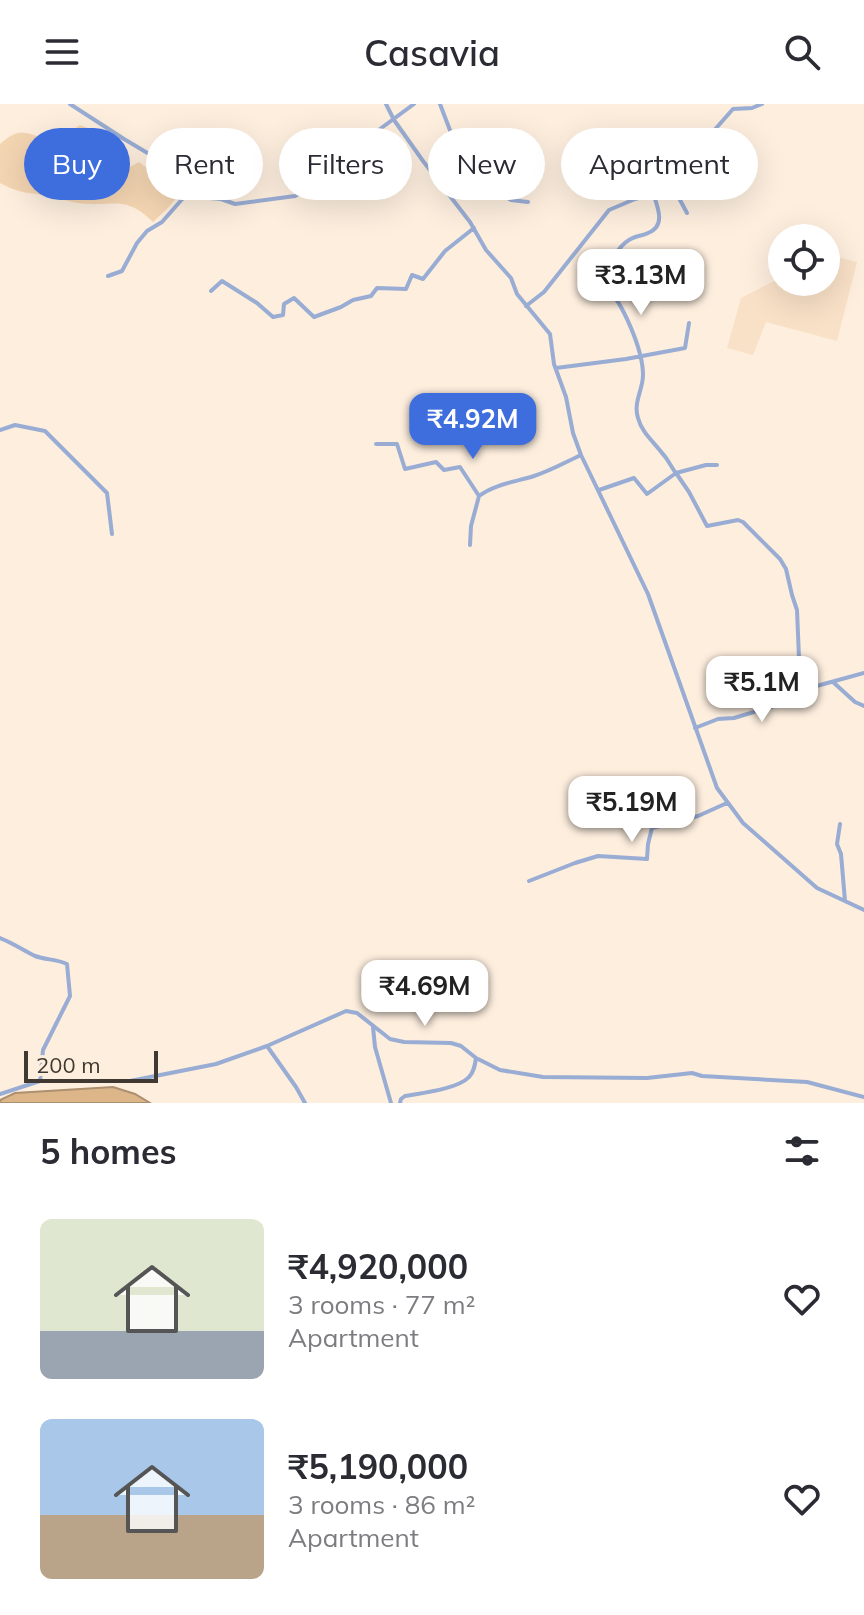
<!DOCTYPE html>
<meta charset="utf-8">
<style>
body{margin:0;font-family:Mulish,sans-serif;background:#f7f7f7;color:#2b2b33;height:100vh;display:flex;flex-direction:column;font-size:30px;white-space:nowrap}
*{box-sizing:border-box;margin:0}
p{font-size:26px;color:#7c7c81}
.icon{flex:none;width:44px;height:44px;fill:none;stroke:currentColor;stroke-width:2;stroke-linecap:round;stroke-linejoin:round}
.map{position:relative;height:999px;overflow:hidden}
.side{display:flex;flex-direction:column;background:#fff;flex:1}
.side>*{flex:none}
.banner{position:absolute;left:24px;top:24px;width:816px;height:72px;display:flex;gap:16px}
.fabs{position:absolute;left:768px;top:120px;display:grid;gap:16px}
.fabs a{display:grid;place-items:center;width:72px;height:72px;border-radius:50%;background:#fff;box-shadow:0 8px 32px #0002;font-size:40px}
.scale{position:absolute;left:24px;bottom:20px;width:134px;box-sizing:border-box;padding-left:8px;border:4px solid #403931;border-top:0;font-size:22px;line-height:28px;white-space:nowrap;color:#403931;-webkit-text-stroke:6px #fdeede;paint-order:stroke}
.price{position:absolute;translate:-50% -68px;padding:0 18px;border-radius:16px;background:#fff;color:#222;font-size:26px;line-height:52px;filter:drop-shadow(0 2px 4px #0008)}
.price::after{content:'';position:absolute;left:50%;top:48px;width:24px;height:18px;margin-left:-12px;background:inherit;clip-path:polygon(0 0,100% 0,50% 100%)}
.price.selected{background:#3e6ede;color:#fff}
ul{padding:0;list-style:none}
li{display:flex;align-items:center;gap:24px;height:200px;padding:0 40px}
li span{display:grid;place-items:center;flex:none;width:224px;height:160px;border-radius:12px;color:#555}
li>.icon{margin-inline-start:auto}
span .icon{width:96px;height:96px;fill:#fffc;stroke-width:1}
li b{font-size:34px}
h2{display:flex;justify-content:space-between;align-items:center;height:96px;padding:0 40px;font-size:34px}
.chip{padding:0 28px;border-radius:36px;background:#fff;box-shadow:0 8px 32px #0002;font-size:28px;line-height:72px}
.chip.selected{background:#3e6ede;color:#fff}
header{display:flex;justify-content:space-between;align-items:center;height:104px;padding:0 40px;background:#fff;font-size:36px;font-weight:600}
.map>svg:first-child{display:block}
.built{fill:#f9e1c7}
.green{fill:#f4d5b2}
.water{fill:#dcb589;stroke:#ad906f;stroke-width:2}
.lines{fill:none;stroke-linecap:round;stroke-linejoin:round}
.minor{stroke:#99acd3;stroke-width:4}
</style>
<header><svg class="icon" aria-label="menu" viewBox="0 0 24 24"><path d="M4 6h16M4 12h16M4 18h16"/></svg>Casavia<svg class="icon" aria-label="search" viewBox="0 0 24 24"><circle cx="10" cy="10" r="6"/><path d="M15 15l6 6"/></svg></header>
<div class="map">
<svg width="864" height="999" viewBox="0 0 864 999">
<rect width="100%" height="100%" fill="#fdeede"/>
<path class="built" d="M 826,150 L 857,158 L 837,237 L 766,218 L 753,251 L 727,244 L 741,194 L 782,173 L 782,178 L 826,178 Z"/>
<path class="green" d="M 80,21 L 119,36 L 107,48 L 128,64 L 139,58 L 151,67 L 179,79 L 184,85 L 168,104 L 153,118 C 124,89 112,104 78,99 C 70,98 62,95 54,93 C 31,88 22,91 0,79 L 0,40 C 24,19 26,33 50,34 C 61,35 71,27 80,21 Z"/>
<path class="water" d="M 113,983 L 135,990 L 150,999 L 0,999 L 0,996 L 15,989 Z"/>
<g class="lines">
<path class="minor" d="M 70,0 L 124,35 L 181,69 L 199,93 L 221,95 L 235,100 L 295,92 L 317,81 L 380,25 L 414,0
M 386,0 L 394,16 L 423,57 L 470,118 L 486,146 L 511,174 L 517,190 L 550,230 L 554,260 L 566,293 L 573,329 L 581,351 L 648,490 L 717,684 L 743,719 L 817,784 L 864,806
M 440,0 L 456,42 L 471,63 L 504,92 L 511,96 L 528,98
M 673,83 L 687,109
M 653,89 C 658,104 666,122 648,129 C 642,132 634,132 629,136 C 617,143 604,167 605,181 C 623,199 643,246 643,271 C 643,286 633,298 638,314 C 642,329 653,337 662,349 C 668,355 671,363 676,369 L 706,361 L 717,361
M 108,172 L 122,167 L 137,139 L 147,127 L 162,118 L 192,84
M 211,187 L 222,177 L 257,199 L 273,213 L 283,211 L 284,200 L 294,194 L 314,213 L 341,203 L 353,196 L 371,192 L 377,184 L 406,185 L 412,171 L 423,175 L 445,147 L 474,124
M 526,202 L 544,188 L 609,106 L 635,95 L 673,83 L 667,58 L 703,39 L 733,5 L 752,4 L 762,0
M 556,264 L 626,255 L 685,244 L 689,219
M 0,326 L 15,321 L 45,327 L 107,389 L 112,430
M 376,340 L 397,340 L 405,365 L 436,358 L 444,366 L 460,363 L 479,392 C 495,380 515,378 534,372 C 550,367 566,358 581,351
M 599,386 L 634,374 L 647,390 L 676,369 L 689,388 L 707,422 L 738,416 L 743,418 L 780,455 L 786,465 L 792,491 L 797,506 L 799,554 L 802,573 L 808,586
M 470,441 L 471,422 L 479,392
M 833,578 L 855,598 L 864,602
M 695,624 L 718,615 L 734,614 L 784,599 L 813,583 L 864,569
M 840,720 L 837,740 L 841,750 L 845,797
M 529,777 L 575,759 L 598,752 L 647,755 L 648,740 L 652,724 L 698,712 L 727,699
M 0,834 C 13,839 23,846 35,852 C 46,856 57,855 67,860 L 70,892 L 43,946 L 40,977
M 373,923 L 375,943 L 391,999
M 267,942 L 296,983 L 305,999
M 0,990 L 40,977 L 130,977 L 216,960 L 267,942 L 346,907 L 357,909 L 390,935 L 404,938 L 451,939 L 461,942 L 476,954 L 500,966 L 543,973 L 647,974 L 692,969 L 702,972 L 807,978 L 864,993
M 400,999 L 401,995 L 405,992 C 421,989 458,985 469,973 C 474,968 475,961 476,954"/>
</g>
</svg>
<div class="fabs">
<a><svg class="icon" aria-label="locate" viewBox="0 0 24 24"><circle cx="12" cy="12" r="6"/><path d="M12 2v4M12 18v4M2 12h4M18 12h4"/></svg></a>
</div>
<div class="scale">200 m</div>
<b class="price" style="left:641px;top:213px">₹3.13M</b>
<b class="price selected" style="left:473px;top:357px">₹4.92M</b>
<b class="price" style="left:762px;top:620px">₹5.1M</b>
<b class="price" style="left:632px;top:740px">₹5.19M</b>
<b class="price" style="left:425px;top:924px">₹4.69M</b>
<div class="banner">
<a class="chip selected">Buy</a>
<a class="chip">Rent</a>
<a class="chip">Filters</a>
<a class="chip">New</a>
<a class="chip">Apartment</a>
</div>
</div>
<section class="side">
<h2>5 homes<svg class="icon" aria-label="filters" viewBox="0 0 24 24"><path d="M4 7h16M4 17h16"/><circle cx="9" cy="7" r="2"/><circle cx="15" cy="17" r="2"/></svg></h2>
<ul>
<li><span style="background:linear-gradient(#dfe7d0 70%,#9aa5b1 0)"><svg class="icon" aria-label="home" viewBox="0 0 24 24"><path d="M3 11l9-7 9 7M6 9v11h12V9"/></svg></span><div><b>₹4,920,000</b><p>3 rooms · 77 m²</p><p>Apartment</p></div><svg class="icon" aria-label="heart" viewBox="0 0 24 24"><path d="M12 20l-8-8c-3-5 5-10 8-4 3-6 11-1 8 4z"/></svg></li>
<li><span style="background:linear-gradient(#a9c7e8 60%,#b9a48a 0)"><svg class="icon" aria-label="home" viewBox="0 0 24 24"><path d="M3 11l9-7 9 7M6 9v11h12V9"/></svg></span><div><b>₹5,190,000</b><p>3 rooms · 86 m²</p><p>Apartment</p></div><svg class="icon" aria-label="heart" viewBox="0 0 24 24"><path d="M12 20l-8-8c-3-5 5-10 8-4 3-6 11-1 8 4z"/></svg></li>
</ul>
</section>
